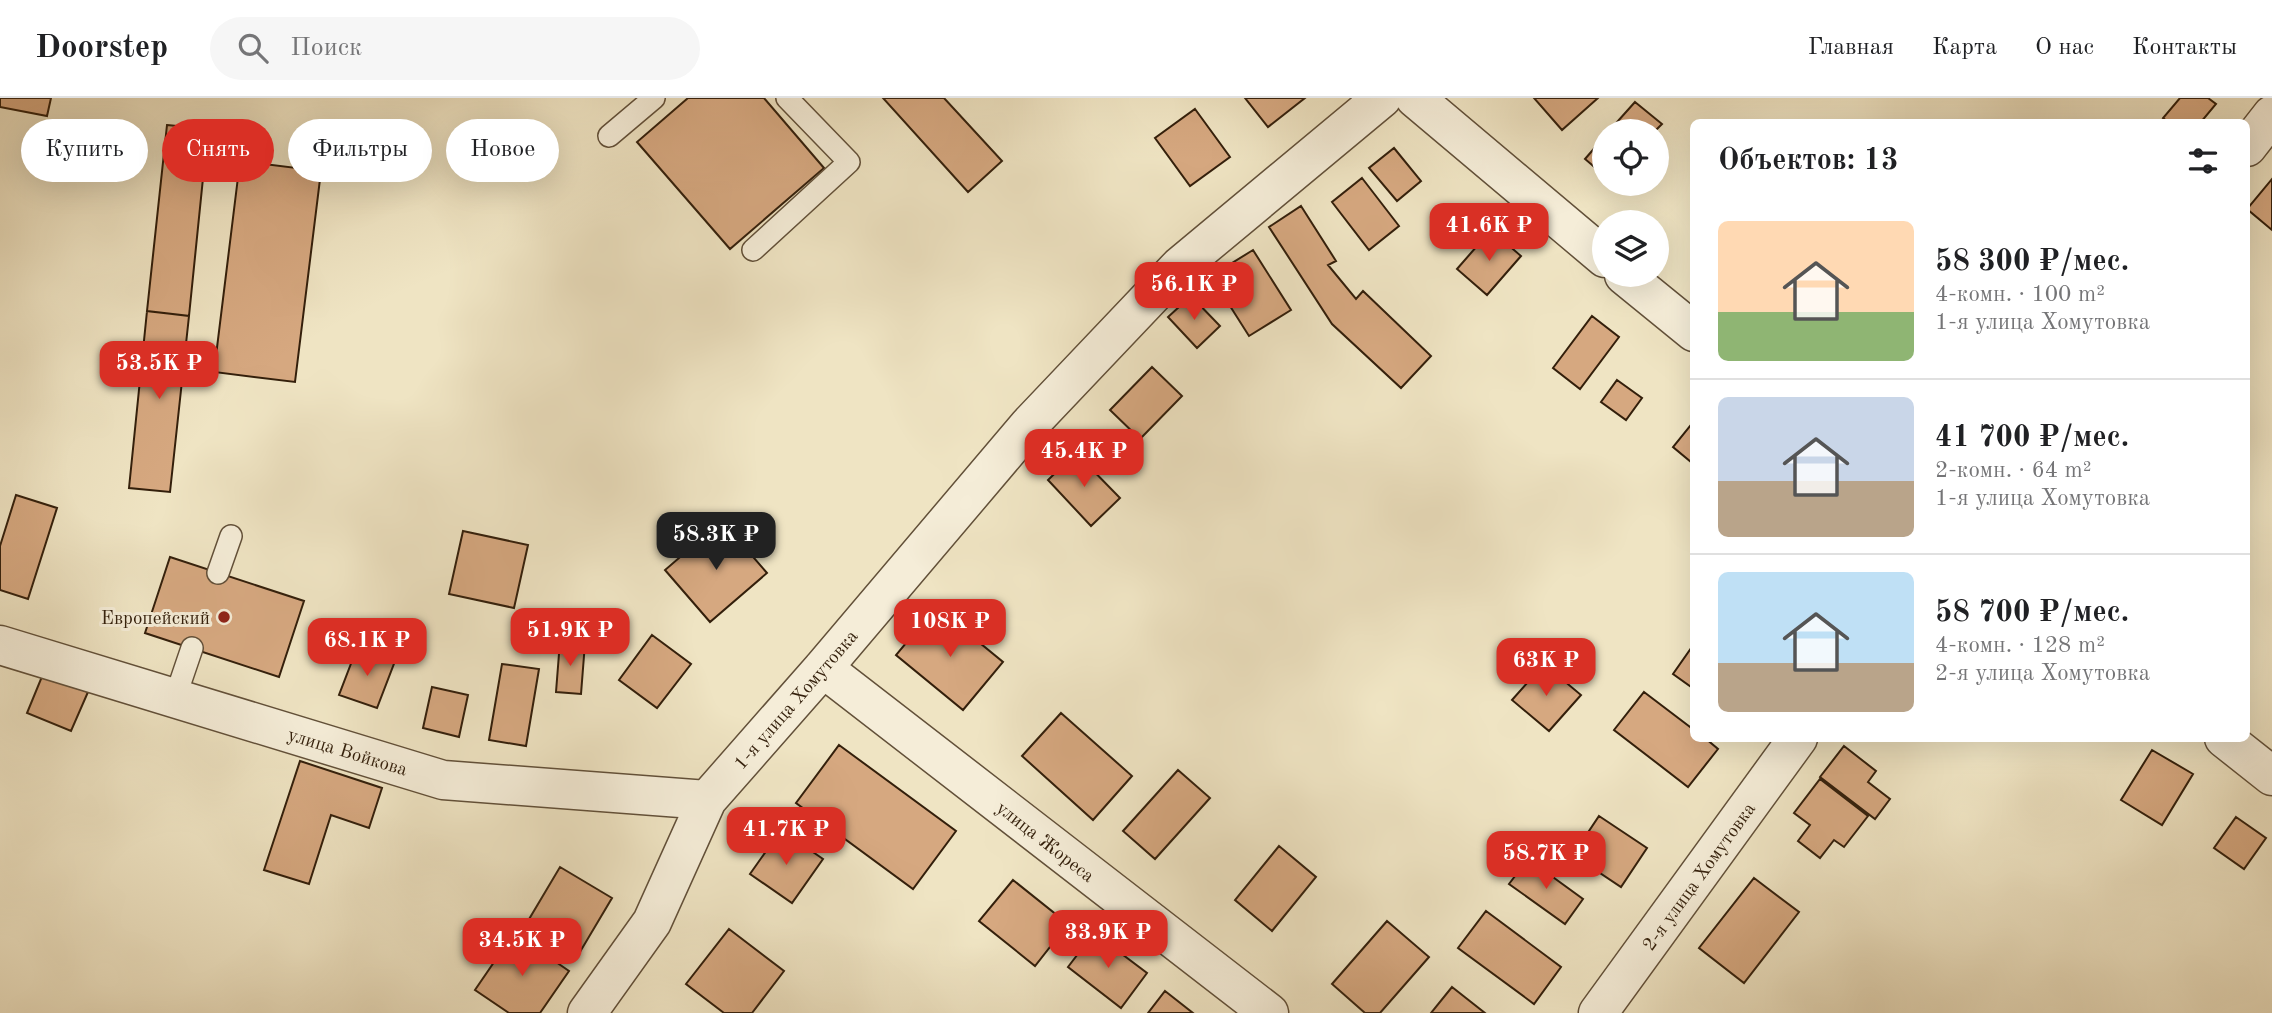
<!DOCTYPE html>
<html lang="ru">
<meta charset="utf-8">
<style>
body{margin:0;font-family:"Old Standard TT",serif;background:#f6f6f6;color:#202124;height:100vh;display:flex;flex-direction:column;font-size:26px;white-space:nowrap}
*{box-sizing:border-box;margin:0}
p{font-size:23px;color:#757577}
.icon{flex:none;width:38px;height:38px;fill:none;stroke:currentColor;stroke-width:2;stroke-linecap:round;stroke-linejoin:round}
.map{position:relative;flex:1;overflow:hidden}
.details{position:absolute;left:1690px;top:21px;width:560px;height:623px;display:flex;flex-direction:column;background:#fff;border-radius:10px;box-shadow:0 7px 28px #0002}
.details>*{flex:none}
.guide{position:absolute;left:21px;top:21px;width:665px;height:63px;display:flex;gap:14px}
.tools{position:absolute;left:1592px;top:21px;display:grid;gap:14px}
.tools a{display:grid;place-items:center;width:77px;height:77px;border-radius:50%;background:#fff;box-shadow:0 7px 28px #0002;font-size:35px}
.price{position:absolute;translate:-50% -60px;padding:0 16px;border-radius:14px;background:#d93025;color:#fff;font-size:23px;line-height:46px;filter:drop-shadow(0 2px 4px #0008)}
.price::after{content:'';position:absolute;left:50%;top:42px;width:21px;height:16px;margin-left:-10px;background:inherit;clip-path:polygon(0 0,100% 0,50% 100%)}
.price.on{background:#222;color:#fff}
ul{padding:0;list-style:none}
li{display:flex;align-items:center;gap:21px;height:175px;padding:0 28px}
li+li{border-top:2px solid #e0e0e0}
li span{display:grid;place-items:center;flex:none;width:196px;height:140px;border-radius:10px;color:#555}
li>.icon{margin-inline-start:auto}
span .icon{width:84px;height:84px;fill:#fffc;stroke-width:1}
li b{font-size:30px}
h2{display:flex;justify-content:space-between;align-items:center;height:84px;padding:0 28px;font-size:30px}
.tag{padding:0 24px;border-radius:32px;background:#fff;box-shadow:0 7px 28px #0002;font-size:24px;line-height:63px}
.tag.on{background:#d93025;color:#fff}
header{display:flex;align-items:center;gap:42px;box-sizing:border-box;height:98px;padding:0 35px;background:#fff;border-bottom:2px solid #e0e0e0}
header strong{font-size:33px}
nav{display:flex;gap:38px;margin-inline-start:auto;font-size:24px}
.search{width:490px;height:63px;background:#f6f6f6;display:flex;align-items:center;gap:18px;box-sizing:border-box;padding:0 24px;border-radius:38px;color:#757577;font-size:26px}
.map>svg:first-child{display:block}
.building{fill:#d6a880;stroke:#331f0b;stroke-width:2}
.lines{fill:none;stroke-linecap:round;stroke-linejoin:round}
.lane-casing{stroke:#625039;stroke-width:24}
.street-casing{stroke:#625039;stroke-width:41}
.lane{stroke:#f5edd8;stroke-width:21}
.street{stroke:#f5edd8;stroke-width:38}
.poi-dot{fill:#8f2418;stroke:#f5edd8;stroke-width:2.5}
.labels{text-anchor:middle;stroke-width:6;stroke-linejoin:round;paint-order:stroke}
.poi-label{font-size:19px;fill:#331f0b;stroke:#f5edd8;text-anchor:end}
.street-label{font-size:19px;fill:#331f0b;stroke:#f5edd8}
</style>
<header>
<strong>Doorstep</strong>
<div class="search"><svg class="icon" aria-label="search" viewBox="0 0 24 24"><circle cx="10" cy="10" r="6"/><path d="M15 15l6 6"/></svg>Поиск</div>
<nav><a>Главная</a><a>Карта</a><a>О нас</a><a>Контакты</a></nav>
</header>
<div class="map">
<svg width="2272" height="915" viewBox="0 0 2272 915">
<rect width="100%" height="100%" fill="#efe4c3"/>
<filter id="stains"><feTurbulence type="fractalNoise" baseFrequency=".00286" numOctaves="4"/><feColorMatrix values="0 0 0 0 .2 0 0 0 0 .09 0 0 0 0 .02 0 0 0 .5 -.17"/></filter>
<radialGradient id="worn" r=".72"><stop offset=".6" stop-color="#630" stop-opacity="0"/><stop offset="1" stop-color="#630" stop-opacity=".3"/></radialGradient>
<path class="building" d="M 0,0 L 51,0 L 47,18 L 0,9 Z
M 688,0 L 764,0 L 824,70 L 730,151 L 637,44 Z
M 883,0 L 944,0 L 1002,63 L 968,94 Z
M 1245,0 L 1305,0 L 1268,29 Z
M 1534,0 L 1598,0 L 1562,32 Z
M 2180,0 L 2208,0 L 2216,6 L 2201,24 L 2168,24 L 2163,20 Z
M 1635,4 L 1662,26 L 1655,33 L 1609,33 Z
M 1195,11 L 1230,59 L 1190,88 L 1155,40 Z
M 167,27 L 208,31 L 189,218 L 147,213 Z
M 1605,38 L 1605,78 L 1585,61 Z
M 1394,50 L 1421,83 L 1397,103 L 1369,70 Z
M 240,63 L 321,73 L 295,284 L 214,274 Z
M 1362,80 L 1399,128 L 1369,152 L 1332,104 Z
M 2272,81 L 2272,132 L 2247,111 Z
M 1301,108 L 1336,163 L 1328,167 L 1356,201 L 1363,193 L 1431,258 L 1401,290 L 1332,226 L 1269,129 Z
M 1491,132 L 1521,158 L 1487,197 L 1457,171 Z
M 1253,152 L 1291,212 L 1249,238 L 1211,178 Z
M 1191,198 L 1220,228 L 1197,250 L 1168,219 Z
M 147,213 L 189,218 L 170,394 L 129,390 Z
M 1592,218 L 1619,239 L 1580,291 L 1553,270 Z
M 1152,269 L 1182,298 L 1140,341 L 1110,312 Z
M 1617,282 L 1642,300 L 1626,322 L 1601,304 Z
M 1694,323 L 1694,360 L 1691,364 L 1673,349 Z
M 1076,355 L 1120,400 L 1091,428 L 1048,382 Z
M 16,397 L 57,410 L 28,501 L 0,492 L 0,448 Z
M 722,423 L 767,475 L 710,524 L 665,472 Z
M 463,433 L 528,447 L 514,510 L 449,496 Z
M 170,459 L 304,503 L 279,579 L 145,535 Z
M 936,509 L 1003,564 L 963,612 L 896,557 Z
M 652,537 L 691,566 L 657,610 L 619,582 Z
M 560,543 L 585,545 L 581,596 L 556,594 Z
M 1694,546 L 1694,591 L 1673,576 Z
M 357,550 L 395,563 L 377,610 L 339,597 Z
M 502,566 L 539,571 L 526,648 L 489,642 Z
M 1544,566 L 1581,597 L 1549,633 L 1512,602 Z
M 43,576 L 88,594 L 71,633 L 27,615 Z
M 432,589 L 468,597 L 459,639 L 423,630 Z
M 1644,594 L 1694,632 L 1694,640 L 1705,640 L 1718,651 L 1688,689 L 1614,632 Z
M 1061,615 L 1132,678 L 1093,722 L 1022,658 Z
M 839,647 L 956,733 L 913,791 L 796,705 Z
M 1844,648 L 1876,673 L 1868,684 L 1890,701 L 1875,721 L 1820,679 Z
M 2152,652 L 2193,676 L 2162,727 L 2121,702 Z
M 300,663 L 382,690 L 369,730 L 331,717 L 309,786 L 264,772 Z
M 1178,672 L 1210,700 L 1155,761 L 1123,733 Z
M 1820,681 L 1868,718 L 1844,749 L 1834,742 L 1820,760 L 1798,743 L 1810,727 L 1794,715 Z
M 1599,718 L 1647,750 L 1621,789 L 1573,757 Z
M 2236,719 L 2266,740 L 2244,771 L 2214,750 Z
M 781,732 L 823,761 L 792,805 L 750,776 Z
M 1279,748 L 1316,779 L 1272,833 L 1235,802 Z
M 1528,761 L 1583,801 L 1565,826 L 1509,786 Z
M 560,769 L 612,800 L 577,859 L 525,828 Z
M 1754,780 L 1799,814 L 1744,885 L 1699,850 Z
M 1013,782 L 1068,826 L 1035,868 L 979,823 Z
M 1486,813 L 1561,869 L 1534,906 L 1458,850 Z
M 1387,823 L 1429,859 L 1380,915 L 1365,915 L 1332,886 Z
M 729,831 L 784,873 L 752,915 L 724,915 L 686,886 Z
M 514,835 L 569,873 L 540,915 L 509,915 L 475,892 Z
M 1094,835 L 1147,875 L 1121,910 L 1068,869 Z
M 1452,889 L 1485,915 L 1431,915 Z
M 1165,893 L 1193,915 L 1148,915 Z"/>
<g class="lines">
<g class="lane-casing">
<path id="lane" d="M 609,38 L 654,0
M 753,152 L 849,64 L 787,0
M 218,475 L 231,438
M 175,600 L 192,550"/>
</g>
<g class="street-casing">
<path id="street" d="M 1415,0 L 1605,160
M 2247,49 L 2272,17
M 1624,177 L 1694,234
M 0,547 L 443,682 L 707,702
M 823,570 L 1269,915
M 2224,640 L 2272,678
M 587,915 L 652,824 L 707,702 L 823,570 L 1029,327 L 1180,168 L 1382,0
M 1598,915 L 1798,640"/>
</g>
<use href="#lane" class="lane"/>
<use href="#street" class="street"/>
</g>
<circle class="poi-dot" cx="224" cy="519" r="7"/>
<g class="labels">
<g class="poi-label">
<text x="210" y="526">Европейский</text>
</g>
<g class="street-label">
<text transform="translate(795 601) rotate(-49)" y="7">1-я улица Хомутовка</text>
<text transform="translate(348 653) rotate(17)" y="7">улица Войкова</text>
<text transform="translate(1046 743) rotate(38)" y="7">улица Жореса</text>
<text transform="translate(1698 778) rotate(-54)" y="7">2-я улица Хомутовка</text>
</g>
</g>
<rect width="100%" height="100%" filter="url(#stains)"/>
<rect width="100%" height="100%" fill="url(#worn)"/>
</svg>
<div class="tools">
<a><svg class="icon" aria-label="locate" viewBox="0 0 24 24"><circle cx="12" cy="12" r="6"/><path d="M12 2v4M12 18v4M2 12h4M18 12h4"/></svg></a>
<a><svg class="icon" aria-label="layers" viewBox="0 0 24 24"><path d="M12 4l9 5-9 5-9-5zM3 14l9 5 9-5"/></svg></a>
</div>
<b class="price" style="left:1489px;top:165px">41.6K ₽</b>
<b class="price" style="left:1194px;top:224px">56.1K ₽</b>
<b class="price" style="left:159px;top:303px">53.5K ₽</b>
<b class="price" style="left:1084px;top:391px">45.4K ₽</b>
<b class="price on" style="left:716px;top:474px">58.3K ₽</b>
<b class="price" style="left:950px;top:561px">108K ₽</b>
<b class="price" style="left:570px;top:570px">51.9K ₽</b>
<b class="price" style="left:367px;top:580px">68.1K ₽</b>
<b class="price" style="left:1546px;top:600px">63K ₽</b>
<b class="price" style="left:786px;top:769px">41.7K ₽</b>
<b class="price" style="left:1546px;top:793px">58.7K ₽</b>
<b class="price" style="left:1108px;top:872px">33.9K ₽</b>
<b class="price" style="left:522px;top:880px">34.5K ₽</b>
<div class="guide">
<a class="tag">Купить</a>
<a class="tag on">Снять</a>
<a class="tag">Фильтры</a>
<a class="tag">Новое</a>
</div>
<section class="details">
<h2>Объектов: 13<svg class="icon" aria-label="filters" viewBox="0 0 24 24"><path d="M4 7h16M4 17h16"/><circle cx="9" cy="7" r="2"/><circle cx="15" cy="17" r="2"/></svg></h2>
<ul>
<li><span style="background:linear-gradient(#ffd9b3 65%,#8fb573 0)"><svg class="icon" aria-label="home" viewBox="0 0 24 24"><path d="M3 11l9-7 9 7M6 9v11h12V9"/></svg></span><div><b>58 300 ₽/мес.</b><p>4-комн. · 100 m²</p><p>1-я улица Хомутовка</p></div></li>
<li><span style="background:linear-gradient(#c9d6e8 60%,#b9a48a 0)"><svg class="icon" aria-label="home" viewBox="0 0 24 24"><path d="M3 11l9-7 9 7M6 9v11h12V9"/></svg></span><div><b>41 700 ₽/мес.</b><p>2-комн. · 64 m²</p><p>1-я улица Хомутовка</p></div></li>
<li><span style="background:linear-gradient(#bfe0f5 65%,#b9a48a 0)"><svg class="icon" aria-label="home" viewBox="0 0 24 24"><path d="M3 11l9-7 9 7M6 9v11h12V9"/></svg></span><div><b>58 700 ₽/мес.</b><p>4-комн. · 128 m²</p><p>2-я улица Хомутовка</p></div></li>
</ul>
</section>
</div>
